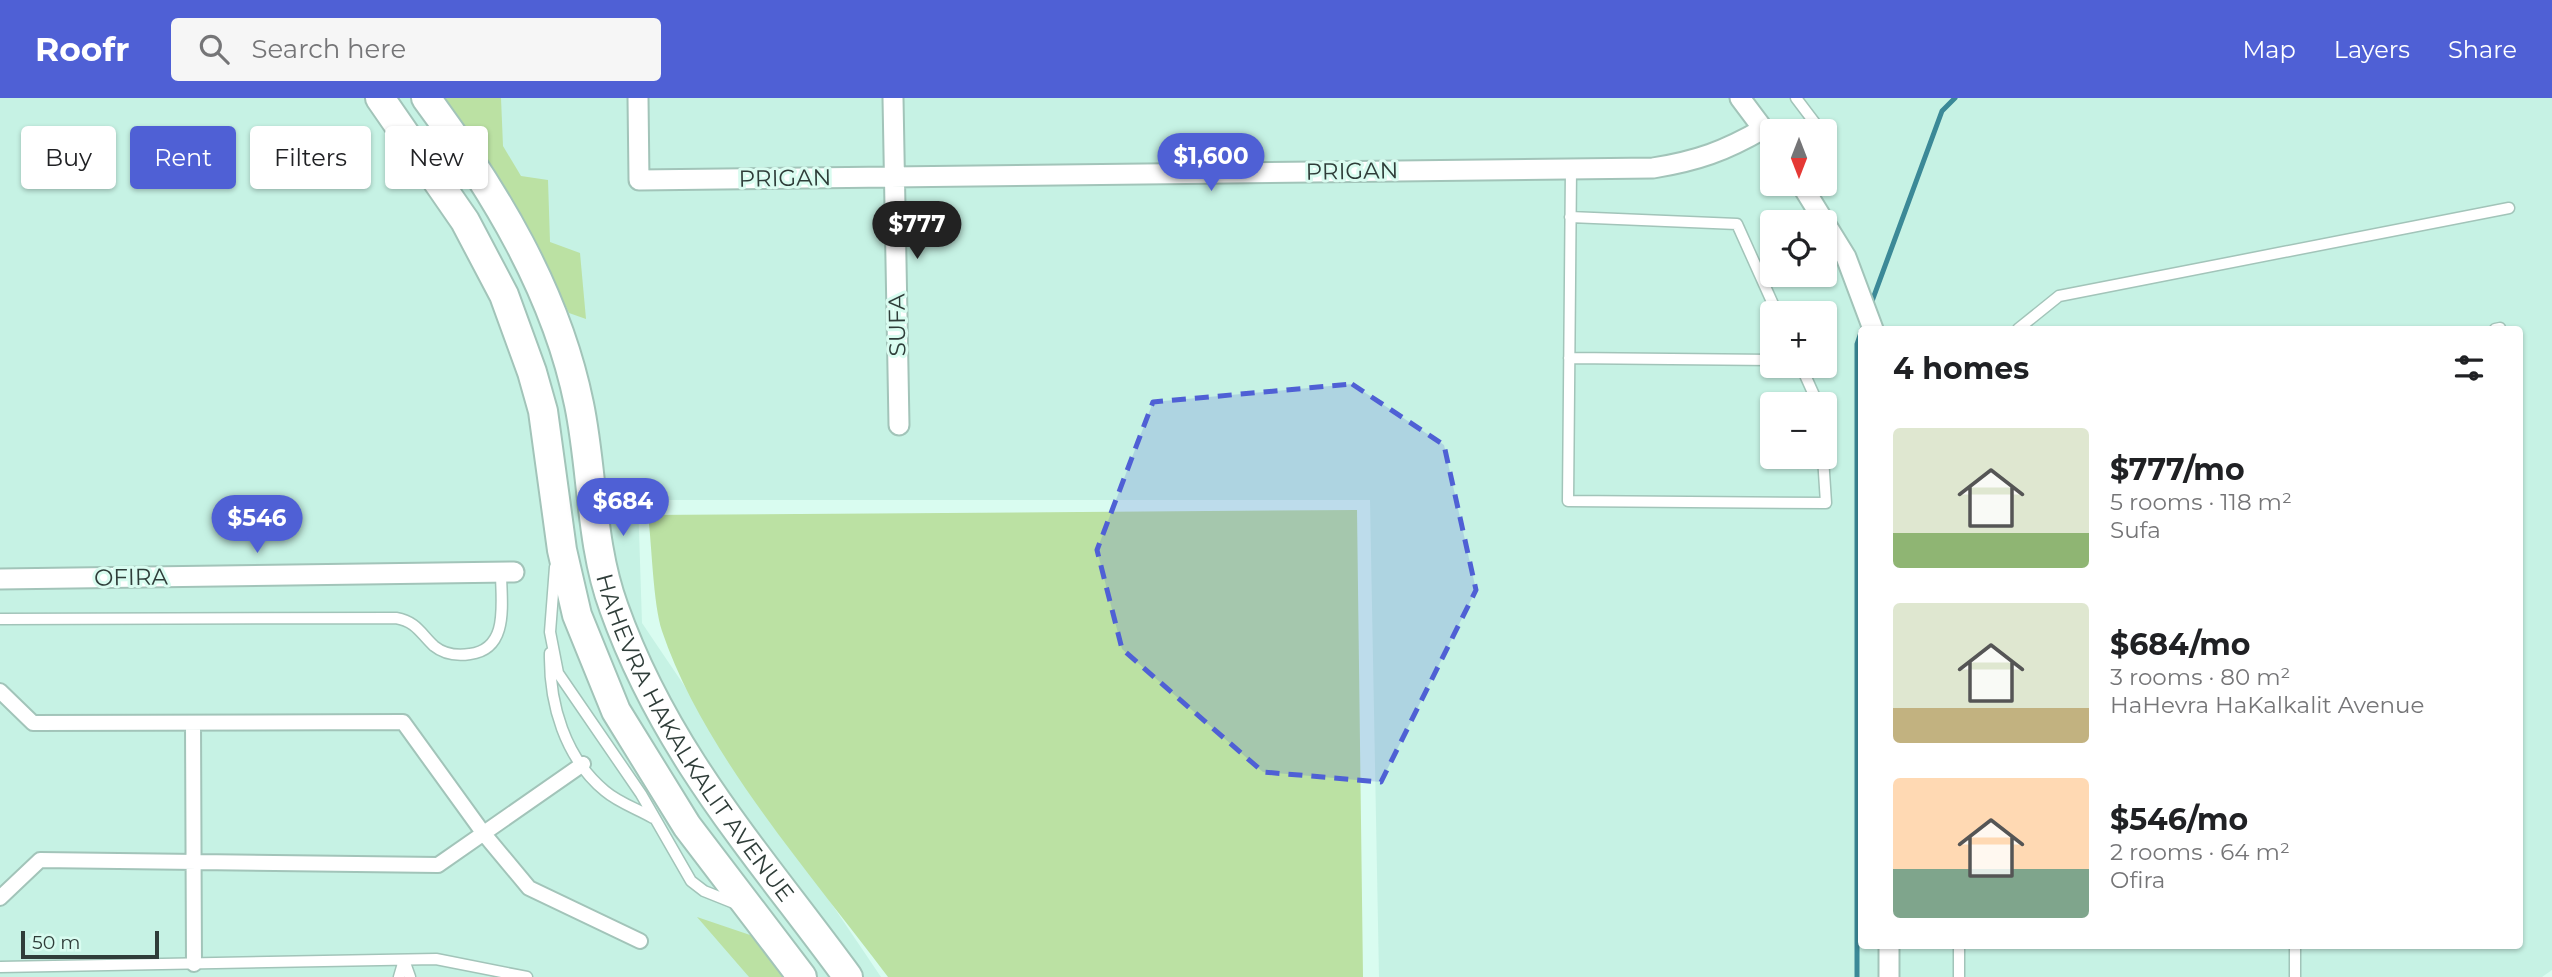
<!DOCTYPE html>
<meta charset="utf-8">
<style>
body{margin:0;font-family:Montserrat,sans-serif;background:#f6f6f6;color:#202124;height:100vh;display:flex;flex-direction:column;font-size:26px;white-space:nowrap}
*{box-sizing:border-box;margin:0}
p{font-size:23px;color:#757577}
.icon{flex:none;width:38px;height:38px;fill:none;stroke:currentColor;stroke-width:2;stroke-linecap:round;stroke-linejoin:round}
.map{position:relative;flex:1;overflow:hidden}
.panel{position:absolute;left:1858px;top:228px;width:665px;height:623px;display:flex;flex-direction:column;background:#fff;border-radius:7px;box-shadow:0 2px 5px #0004}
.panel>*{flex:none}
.hud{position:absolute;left:21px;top:28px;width:665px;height:63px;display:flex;gap:14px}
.needle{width:46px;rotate:180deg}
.buttons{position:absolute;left:1760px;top:21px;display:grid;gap:14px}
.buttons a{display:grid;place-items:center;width:77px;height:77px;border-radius:7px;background:#fff;box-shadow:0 2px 5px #0004;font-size:35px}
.scale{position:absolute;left:21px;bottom:18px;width:138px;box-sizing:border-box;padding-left:7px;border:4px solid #2f3d39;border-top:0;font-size:19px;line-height:24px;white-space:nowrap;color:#2f3d39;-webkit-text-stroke:5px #d9fcf0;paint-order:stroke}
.price{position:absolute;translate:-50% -60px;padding:0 16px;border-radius:24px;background:#4f60d5;color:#fff;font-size:23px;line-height:46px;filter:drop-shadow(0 2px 4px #0008)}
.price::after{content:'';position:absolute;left:50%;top:42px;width:21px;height:16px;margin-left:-10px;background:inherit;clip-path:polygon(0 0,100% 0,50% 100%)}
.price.on{background:#222;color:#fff}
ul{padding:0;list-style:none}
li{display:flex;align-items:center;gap:21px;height:175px;padding:0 35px}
li span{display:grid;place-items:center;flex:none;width:196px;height:140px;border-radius:7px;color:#555}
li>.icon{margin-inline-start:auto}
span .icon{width:84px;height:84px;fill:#fffc;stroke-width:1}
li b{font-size:30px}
h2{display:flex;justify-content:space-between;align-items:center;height:84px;padding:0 35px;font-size:30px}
.pill{padding:0 24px;border-radius:7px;background:#fff;box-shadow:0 2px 5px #0004;font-size:24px;line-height:63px}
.pill.on{background:#4f60d5;color:#fff}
header{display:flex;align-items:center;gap:42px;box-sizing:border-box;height:98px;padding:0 35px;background:#4f60d5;color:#fff}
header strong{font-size:33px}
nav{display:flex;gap:38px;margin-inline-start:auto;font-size:24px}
.search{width:490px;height:63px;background:#f6f6f6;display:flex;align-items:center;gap:18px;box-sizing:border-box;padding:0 24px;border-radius:7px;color:#757577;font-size:26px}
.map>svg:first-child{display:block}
.built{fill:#c6f2e4;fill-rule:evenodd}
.green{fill:#bbe1a3}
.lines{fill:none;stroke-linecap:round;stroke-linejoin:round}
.stream{stroke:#3b8997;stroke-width:5}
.service-casing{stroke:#a2c4b9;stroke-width:13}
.pedestrian-casing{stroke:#a2c4b9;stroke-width:18}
.minor-casing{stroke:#a2c4b9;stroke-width:23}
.secondary-casing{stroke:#a2c4b9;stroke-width:32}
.service{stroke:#fff;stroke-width:10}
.pedestrian{stroke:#fff;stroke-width:14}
.minor{stroke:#fff;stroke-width:19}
.secondary{stroke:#fff;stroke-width:28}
.marked{fill:#4f60d5;fill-opacity:0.2;stroke:#4f60d5;stroke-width:5;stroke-dasharray:14 9;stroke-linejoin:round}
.labels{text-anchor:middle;stroke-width:6;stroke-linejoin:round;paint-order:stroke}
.street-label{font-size:23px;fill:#2f3d39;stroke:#d9fcf0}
</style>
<header>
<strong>Roofr</strong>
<div class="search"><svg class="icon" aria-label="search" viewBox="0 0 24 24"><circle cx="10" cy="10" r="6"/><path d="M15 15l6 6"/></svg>Search here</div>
<nav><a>Map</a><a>Layers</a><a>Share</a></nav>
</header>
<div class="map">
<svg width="2552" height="879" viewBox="0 0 2552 879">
<rect width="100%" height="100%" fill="#d9fcf0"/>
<path class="built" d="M 0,0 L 2552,0 L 2552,872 L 2542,879 L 1379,879 L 1370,402 L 638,402 L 642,525 L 881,879 L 0,879 ZM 1773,33 L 1825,33 L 1825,86 L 1773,86 ZM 1773,124 L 1825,124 L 1825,177 L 1773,177 ZM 1773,215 L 1825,215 L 1825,268 L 1773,268 ZM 1862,231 L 2520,231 L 2520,847 L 1862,847 ZM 1773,306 L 1825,306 L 1825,359 L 1773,359 Z"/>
<path class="green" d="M 444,0 L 501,0 L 503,48 L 521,78 L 548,82 L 550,144 L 580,155 L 586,221 L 569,215 L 521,116 Z
M 1357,412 L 1363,879 L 888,879 C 811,776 703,655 662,533 C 653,505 652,448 648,417 Z
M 697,819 L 756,839 L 784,879 L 749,879 Z"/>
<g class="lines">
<path class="stream" d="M 1871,206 L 1942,13 L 1955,0
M 1857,879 L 1857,246 L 1864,226"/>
<g class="service-casing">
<path id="service" d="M 1796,0 L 1821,33
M 1571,71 L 1568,403 L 1826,405 L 1823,359
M 1570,119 L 1737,126 L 1777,215
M 2018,231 L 2059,198 L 2509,110
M 2495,231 L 2500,230
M 1569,260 L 1773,262
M 1801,268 L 1818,306
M 555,469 L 550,534 L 558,575 L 641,696 L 691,783 L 704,793 L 739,807
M 0,521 L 396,520 C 417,524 420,535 434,548 C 445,557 457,558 470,556 C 510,551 501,504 501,474
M 550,555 C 549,606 565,660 605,693 C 619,705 638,711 653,720
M 1959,847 L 1959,879
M 404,862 L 410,879
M 0,869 L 436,861 L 527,879
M 399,879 L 404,862
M 2295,879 L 2295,847"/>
</g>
<g class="pedestrian-casing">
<path id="pedestrian" d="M 0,593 L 33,625 L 403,624 L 484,736 L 529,790 L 640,843
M 193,625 L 194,866
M 0,800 L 40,762 L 438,767 L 583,666"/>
</g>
<g class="minor-casing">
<path id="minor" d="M 638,0 L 639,82 L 1653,70 C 1697,63 1725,53 1763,31
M 893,0 L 899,327
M 1740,0 L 1773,44
M 1801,86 L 1846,159 L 1873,231
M 0,481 L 514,474
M 1889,847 L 1889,879"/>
</g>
<g class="secondary-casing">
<g id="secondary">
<path d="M 380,0 L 465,123 L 504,197 L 532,274 L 543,313 L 562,452 L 577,517 L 616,613 L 687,728 L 802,879"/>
<path id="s1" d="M 426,0 C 494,92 556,193 579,306 C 593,373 590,445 614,510 C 666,656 758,756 848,879"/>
</g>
</g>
<use href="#service" class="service"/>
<use href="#pedestrian" class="pedestrian"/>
<use href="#minor" class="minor"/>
<use href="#secondary" class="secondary"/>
</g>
<path class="marked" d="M 1352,286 L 1444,347 L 1476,492 L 1381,684 L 1263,674 L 1122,551 L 1097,452 L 1153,304 Z"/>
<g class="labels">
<g class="street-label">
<text transform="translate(1352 73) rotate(-1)" y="8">PRIGAN</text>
<text transform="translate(785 80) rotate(-1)" y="8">PRIGAN</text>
<text transform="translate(897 227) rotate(-91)" y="8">SUFA</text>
<text transform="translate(131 479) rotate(-1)" y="8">OFIRA</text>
<text dy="8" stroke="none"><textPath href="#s1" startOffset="705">HAHEVRA HAKALKALIT AVENUE</textPath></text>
</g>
</g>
</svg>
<div class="buttons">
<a><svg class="needle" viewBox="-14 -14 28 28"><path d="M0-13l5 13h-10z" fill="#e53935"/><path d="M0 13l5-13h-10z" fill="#757577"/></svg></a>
<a><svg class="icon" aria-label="locate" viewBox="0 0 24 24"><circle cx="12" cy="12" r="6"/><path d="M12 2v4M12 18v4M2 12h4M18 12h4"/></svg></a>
<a>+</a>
<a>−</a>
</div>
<div class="scale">50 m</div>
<b class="price" style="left:1211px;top:95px">$1,600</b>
<b class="price on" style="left:917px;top:163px">$777</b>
<b class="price" style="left:623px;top:440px">$684</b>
<b class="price" style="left:257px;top:457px">$546</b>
<div class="hud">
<a class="pill">Buy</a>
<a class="pill on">Rent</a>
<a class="pill">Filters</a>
<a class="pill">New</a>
</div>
<section class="panel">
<h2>4 homes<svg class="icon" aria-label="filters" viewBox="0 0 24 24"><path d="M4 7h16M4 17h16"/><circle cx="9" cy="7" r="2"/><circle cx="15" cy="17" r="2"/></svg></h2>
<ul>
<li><span style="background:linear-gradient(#dfe7d0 75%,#8fb573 0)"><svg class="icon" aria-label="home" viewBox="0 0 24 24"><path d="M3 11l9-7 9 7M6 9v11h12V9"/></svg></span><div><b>$777/mo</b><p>5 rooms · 118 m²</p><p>Sufa</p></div></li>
<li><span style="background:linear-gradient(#dfe7d0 75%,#c2b280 0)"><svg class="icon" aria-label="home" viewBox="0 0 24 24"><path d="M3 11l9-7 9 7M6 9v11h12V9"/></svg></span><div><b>$684/mo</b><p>3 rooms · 80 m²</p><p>HaHevra HaKalkalit Avenue</p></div></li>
<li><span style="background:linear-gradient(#ffd9b3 65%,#7fa58c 0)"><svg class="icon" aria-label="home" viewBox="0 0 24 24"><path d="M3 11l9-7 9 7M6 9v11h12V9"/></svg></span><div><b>$546/mo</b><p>2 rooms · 64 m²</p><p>Ofira</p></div></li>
</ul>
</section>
</div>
